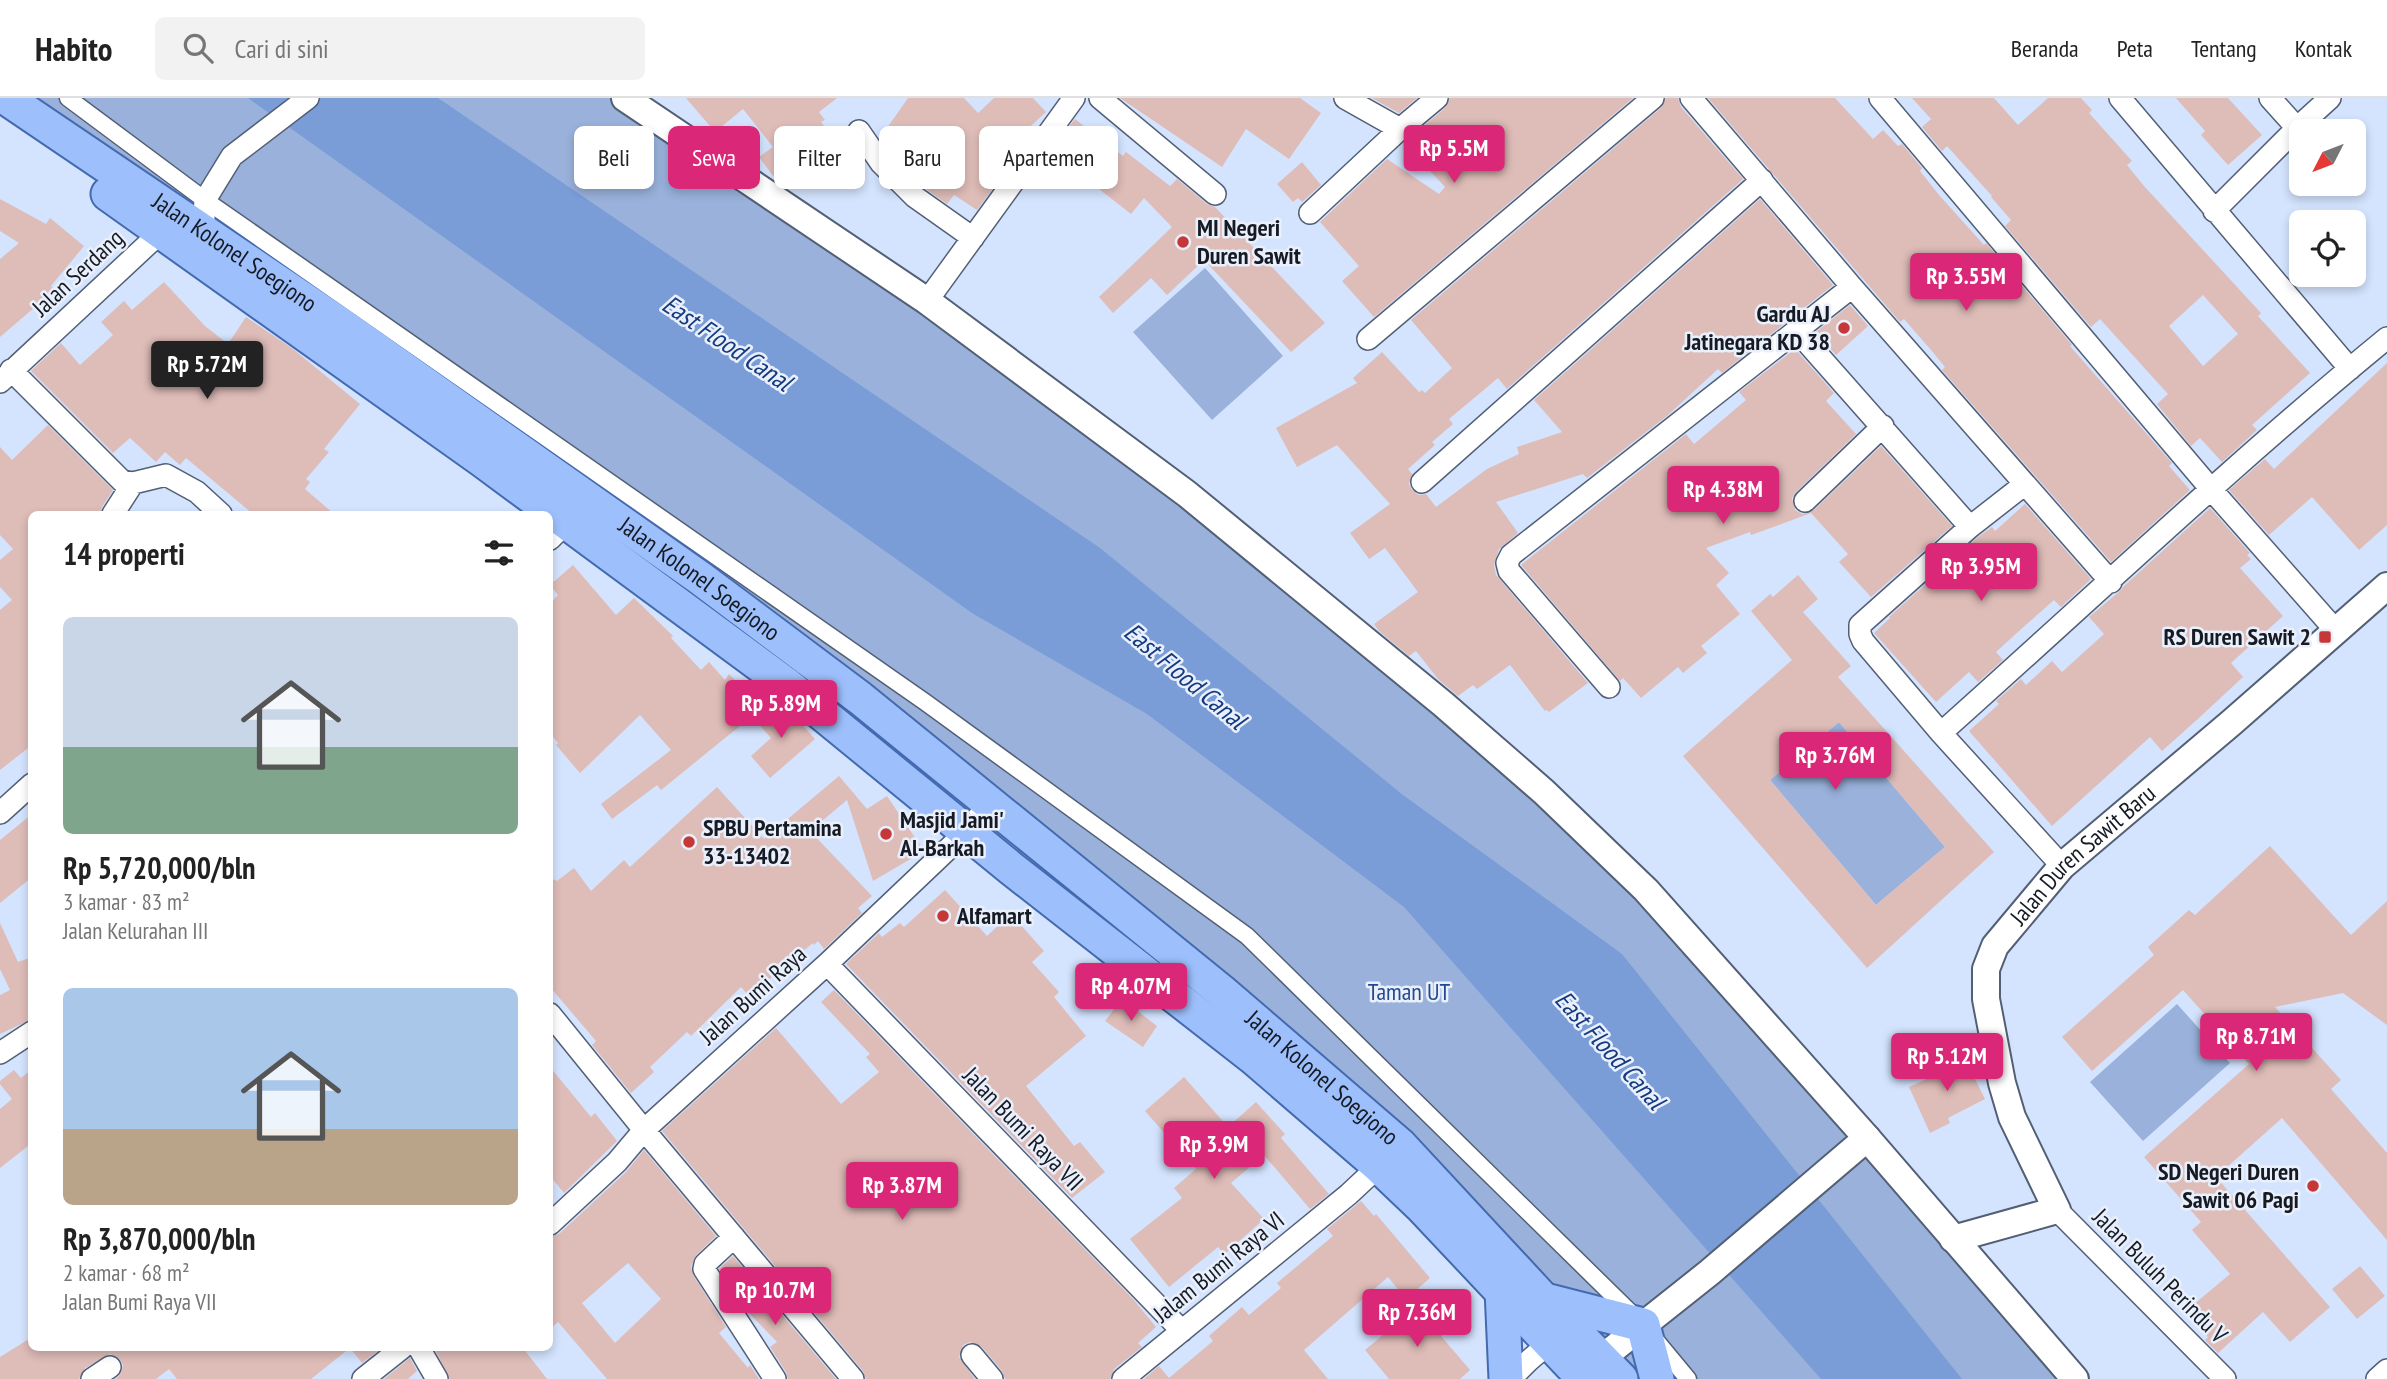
<!DOCTYPE html>
<html lang="id">
<meta charset="utf-8">
<style>
body{margin:0;font-family:"PT Sans Narrow",sans-serif;background:#f2f2f2;color:#222;height:100vh;display:flex;flex-direction:column;font-size:26px;white-space:nowrap}
*{box-sizing:border-box;margin:0}
p{font-size:23px;color:#767676}
.icon{flex:none;width:38px;height:38px;fill:none;stroke:currentColor;stroke-width:2;stroke-linecap:round;stroke-linejoin:round}
.map{position:relative;flex:1;overflow:hidden}
.side{position:absolute;left:28px;top:413px;width:525px;height:840px;display:flex;flex-direction:column;background:#fff;border-radius:10px;box-shadow:0 4px 10px #0003}
.side>*{flex:none}
.guide{position:absolute;left:574px;top:28px;width:665px;height:63px;display:flex;gap:14px}
.needle{width:46px;rotate:228deg}
.buttons{position:absolute;left:2289px;top:21px;display:grid;gap:14px}
.buttons a{display:grid;place-items:center;width:77px;height:77px;border-radius:10px;background:#fff;box-shadow:0 4px 10px #0003;font-size:35px}
.price{position:absolute;translate:-50% -60px;padding:0 16px;border-radius:7px;background:#db2777;color:#fff;font-size:23px;line-height:46px;filter:drop-shadow(0 2px 4px #0008)}
.price::after{content:'';position:absolute;left:50%;top:42px;width:21px;height:16px;margin-left:-10px;background:inherit;clip-path:polygon(0 0,100% 0,50% 100%)}
.price.active{background:#222;color:#fff}
ul{padding:0;list-style:none}
li{display:grid;align-content:center;gap:14px;height:371px;padding:0 35px}
li span{display:grid;place-items:center;height:217px;border-radius:10px;color:#555}
li>.icon{margin-inline-start:auto}
span .icon{width:126px;height:126px;fill:#fffc;stroke-width:1}
li b{font-size:30px}
h2{display:flex;justify-content:space-between;align-items:center;height:84px;padding:0 35px;font-size:30px}
.chip{padding:0 24px;border-radius:10px;background:#fff;box-shadow:0 4px 10px #0003;font-size:24px;line-height:63px}
.chip.active{background:#db2777;color:#fff}
header{display:flex;align-items:center;gap:42px;box-sizing:border-box;height:98px;padding:0 35px;background:#fff;border-bottom:2px solid #e0e0e0}
header strong{font-size:33px}
nav{display:flex;gap:38px;margin-inline-start:auto;font-size:24px}
.search{width:490px;height:63px;background:#f2f2f2;display:flex;align-items:center;gap:18px;box-sizing:border-box;padding:0 24px;border-radius:10px;color:#767676;font-size:26px}
.map>svg:first-child{display:block}
.green{fill:#99b1db}
.water{fill:#7a9dd8}
.building{fill:#debcb8;fill-rule:evenodd}
.lines{fill:none;stroke-linecap:round;stroke-linejoin:round}
.pedestrian-casing{stroke:#525f75;stroke-width:19}
.minor-casing{stroke:#525f75;stroke-width:24}
.tertiary-casing{stroke:#525f75;stroke-width:30}
.primary-casing{stroke:#436aaf;stroke-width:37}
.pedestrian{stroke:#fff;stroke-width:16}
.minor{stroke:#fff;stroke-width:21}
.tertiary{stroke:#fff;stroke-width:26}
.primary{stroke:#9dbffc;stroke-width:33}
.poi-dot{fill:#c63737;stroke:#eaf0fb;stroke-width:2.5}
.labels{text-anchor:middle;stroke-width:5;stroke-linejoin:round;paint-order:stroke}
.poi-label{font-size:24px;font-weight:bold;fill:#151a23;stroke:#eaf0fb;text-anchor:start}
.street-label{font-size:24px;fill:#151a23;stroke:#eaf0fb}
.park-label{font-size:24px;fill:#224a91;stroke:#eaf0fb}
.water-label{font-size:26px;font-style:italic;fill:#143b81;stroke:#eaf0fb}
</style>
<header>
<strong>Habito</strong>
<div class="search"><svg class="icon" aria-label="search" viewBox="0 0 24 24"><circle cx="10" cy="10" r="6"/><path d="M15 15l6 6"/></svg>Cari di sini</div>
<nav><a>Beranda</a><a>Peta</a><a>Tentang</a><a>Kontak</a></nav>
</header>
<div class="map">
<svg width="2387" height="1281" viewBox="0 0 2387 1281">
<rect width="100%" height="100%" fill="#d4e4fe"/>
<path class="green" d="M 6,0 L 625,0 L 927,203 L 1580,729 L 2074,1281 L 1691,1281 L 1649,1220 L 1688,1281 L 1621,1281 L 990,705 Z
M 1205,170 L 1283,258 L 1212,322 L 1133,234 Z
M 1839,624 L 1945,749 L 1876,807 L 1770,682 Z
M 2177,906 L 2230,965 L 2143,1043 L 2090,984 Z"/>
<path class="water" d="M 248,0 L 438,0 L 1100,450 L 1403,697 L 1622,856 L 1962,1281 L 1821,1281 L 1404,809 L 1147,616 L 972,515 Z"/>
<path class="building" d="M 686,0 L 837,0 L 819,14 L 825,22 L 821,24 L 846,56 L 811,83 L 795,61 L 773,78 L 759,59 L 773,49 L 743,11 L 715,34 Z
M 908,0 L 964,0 L 978,15 L 994,0 L 1033,0 L 1046,14 L 1021,37 L 1004,63 L 1010,67 L 977,112 L 954,97 L 947,106 L 923,89 L 891,57 L 880,40 Z
M 1120,0 L 1300,0 L 1321,15 L 1289,61 L 1246,31 L 1222,69 Z
M 1372,0 L 1417,0 L 1399,15 Z
M 1450,0 L 1633,0 L 1374,219 L 1342,183 L 1359,168 L 1320,124 L 1387,61 L 1439,96 L 1445,89 L 1404,45 L 1445,10 Z
M 1666,0 L 1678,0 L 1681,9 L 1743,81 L 1507,291 L 1498,280 L 1449,321 L 1453,326 L 1432,344 L 1435,347 L 1408,371 L 1412,376 L 1409,386 L 1412,392 L 1419,397 L 1426,396 L 1436,409 L 1487,371 L 1519,356 L 1517,349 L 1562,334 L 1534,302 L 1760,101 L 1833,187 L 1722,275 L 1718,271 L 1668,317 L 1587,380 L 1583,376 L 1496,404 L 1518,435 L 1499,451 L 1494,467 L 1496,477 L 1588,585 L 1549,614 L 1547,612 L 1545,613 L 1510,567 L 1477,591 L 1473,587 L 1458,598 L 1438,581 L 1416,553 L 1409,558 L 1379,533 L 1374,526 L 1418,494 L 1385,450 L 1369,461 L 1350,435 L 1390,406 L 1337,347 L 1297,369 L 1276,330 L 1357,285 L 1353,280 L 1382,254 L 1419,294 L 1422,292 L 1425,295 L 1452,270 L 1411,222 L 1661,10 Z
M 1708,0 L 1835,0 L 1873,41 L 1883,32 L 1898,48 L 1902,46 L 1922,70 L 1920,73 L 1939,97 L 1984,147 L 1986,145 L 2072,247 L 2070,248 L 2172,365 L 2169,368 L 2190,392 L 2111,464 L 1942,272 L 1945,269 L 1931,252 L 1904,221 L 1900,224 Z
M 1912,0 L 1994,0 L 2018,27 L 2048,0 L 2081,0 L 2092,12 L 2089,15 L 2132,63 L 2127,67 L 2144,88 L 2261,215 L 2258,218 L 2310,275 L 2252,327 L 2257,332 L 2222,364 L 2200,340 L 2191,348 L 2157,306 L 2168,296 L 2100,221 L 2091,229 L 2005,128 L 2011,122 L 1991,99 L 1992,98 L 1947,48 L 1942,53 L 1922,29 L 1931,21 ZM 2203,197 L 2238,236 L 2203,268 L 2169,228 Z
M 2176,0 L 2228,0 L 2262,37 L 2228,67 L 2201,37 L 2205,33 Z
M 1075,21 L 1123,58 L 1126,54 L 1170,88 L 1177,81 L 1207,106 L 1215,109 L 1325,225 L 1291,254 L 1204,162 L 1167,197 L 1151,180 L 1113,215 L 1099,199 L 1172,129 L 1144,100 L 1131,116 L 1058,59 L 1069,44 L 1062,38 Z
M 1302,64 L 1321,87 L 1302,104 L 1298,100 L 1293,104 L 1277,86 Z
M 0,101 L 46,126 L 50,120 L 84,148 L 51,188 L 55,192 L 0,239 L 0,161 L 19,145 L 0,133 Z
M 164,184 L 205,228 L 228,246 L 246,219 L 293,251 L 360,306 L 324,351 L 329,354 L 306,381 L 310,384 L 305,391 L 334,416 L 253,416 L 186,360 L 180,367 L 165,354 L 156,364 L 130,340 L 113,355 L 31,273 L 61,245 L 80,267 L 113,237 L 101,224 L 124,203 L 132,212 Z
M 1850,207 L 1868,228 L 1836,257 L 1816,234 Z
M 1795,251 L 1834,295 L 1826,303 L 1856,336 L 1796,394 L 1792,400 L 1795,412 L 1802,416 L 1814,412 L 1881,348 L 1952,428 L 1871,499 L 1839,464 L 1848,456 L 1811,415 L 1765,432 L 1751,437 L 1750,434 L 1706,450 L 1729,475 L 1716,487 L 1740,516 L 1701,548 L 1707,555 L 1683,575 L 1678,569 L 1641,600 L 1623,580 L 1620,583 L 1521,467 L 1686,336 L 1694,346 L 1746,302 L 1739,294 Z
M 2387,265 L 2387,427 L 2359,452 L 2312,399 L 2269,437 L 2229,392 L 2265,361 L 2274,371 Z
M 48,327 L 113,392 L 102,409 L 100,416 L 32,416 L 32,647 L 0,672 L 0,512 L 12,502 L 0,489 L 0,462 L 13,451 L 0,437 L 0,349 L 12,362 Z
M 2025,406 L 2091,481 L 2061,509 L 2054,502 L 2019,533 L 1996,554 L 2003,562 L 1978,584 L 1969,574 L 1936,604 L 1874,535 L 1890,520 L 1889,519 L 1978,439 L 1992,429 L 1995,433 Z
M 2210,410 L 2250,455 L 2247,457 L 2251,461 L 2240,470 L 2283,518 L 2231,565 L 2243,579 L 2200,619 L 2162,653 L 2150,639 L 2052,728 L 1969,633 L 1999,606 L 1996,603 L 2021,581 L 2026,587 L 2052,563 L 2062,574 L 2104,536 L 2089,519 L 2120,493 L 2124,488 Z
M 573,467 L 616,517 L 634,500 L 673,538 L 671,540 L 701,572 L 709,564 L 725,582 L 729,576 L 762,610 L 661,692 L 657,687 L 612,721 L 601,706 L 671,652 L 640,617 L 580,675 L 556,647 L 558,645 L 550,635 L 550,506 L 558,497 L 550,487 Z
M 1798,477 L 1818,501 L 1803,514 L 1851,568 L 1838,579 L 1994,754 L 1867,870 L 1683,658 L 1792,562 L 1751,513 L 1770,496 L 1773,499 ZM 1839,624 L 1945,749 L 1876,807 L 1770,682 Z
M 779,605 L 795,619 L 815,641 L 770,680 L 751,658 L 771,640 L 757,624 Z
M 839,678 L 867,711 L 887,698 L 924,753 L 873,783 L 847,702 L 810,733 L 872,798 L 858,810 L 862,815 L 824,851 L 818,843 L 814,847 L 813,845 L 749,898 L 741,889 L 691,938 L 687,934 L 650,969 L 654,974 L 631,995 L 592,947 L 596,943 L 550,889 L 550,780 L 557,783 L 574,770 L 591,793 L 624,762 L 630,769 L 717,689 L 764,741 Z
M 32,716 L 32,779 L 0,805 L 0,742 Z
M 2270,748 L 2351,837 L 2387,803 L 2387,927 L 2343,895 L 2275,909 L 2341,982 L 2331,991 L 2387,1055 L 2387,1142 L 2282,1020 L 2216,1079 L 2330,1209 L 2290,1244 L 2263,1214 L 2218,1255 L 2205,1242 L 2208,1239 L 2186,1213 L 2230,1176 L 2192,1132 L 2201,1124 L 2144,1059 L 2249,966 L 2183,892 L 2092,973 L 2062,939 L 2154,857 L 2148,849 L 2189,812 L 2195,817 Z
M 945,792 L 987,838 L 1011,816 L 1044,853 L 1032,864 L 1059,894 L 1054,899 L 1086,938 L 1026,988 L 1074,1048 L 1080,1044 L 1105,1074 L 1072,1100 L 846,866 L 879,835 L 882,839 L 900,825 L 904,829 Z
M 0,825 L 18,864 L 32,859 L 32,921 L 0,936 L 0,897 L 10,892 L 0,871 Z
M 834,892 L 1133,1201 L 1156,1229 L 1138,1245 L 1142,1249 L 1114,1271 L 1110,1281 L 1005,1281 L 1002,1273 L 982,1249 L 970,1244 L 963,1247 L 959,1259 L 975,1281 L 866,1281 L 863,1273 L 662,1033 L 776,930 L 841,1006 L 879,974 L 866,959 L 870,956 L 821,904 Z
M 1122,901 L 1157,928 L 1143,949 L 1105,923 Z
M 1962,955 L 1985,1001 L 1948,1020 L 1950,1025 L 1930,1035 L 1909,989 L 1942,974 L 1938,968 Z
M 550,969 L 591,1019 L 595,1015 L 617,1043 L 564,1095 L 550,1078 Z
M 32,971 L 32,1045 L 0,1070 L 0,1011 L 12,1001 L 0,986 L 0,983 L 14,972 L 21,980 Z
M 1184,979 L 1228,1029 L 1256,1004 L 1285,1036 L 1281,1040 L 1329,1096 L 1310,1111 L 1264,1057 L 1231,1085 L 1264,1121 L 1225,1156 L 1218,1149 L 1169,1189 L 1130,1141 L 1182,1100 L 1174,1090 L 1196,1071 L 1145,1013 Z
M 644,1052 L 716,1138 L 696,1157 L 691,1168 L 693,1177 L 726,1229 L 719,1235 L 748,1270 L 750,1267 L 759,1281 L 607,1281 L 558,1224 L 550,1231 L 550,1139 L 559,1136 L 626,1074 ZM 628,1165 L 661,1201 L 615,1245 L 582,1205 Z
M 1361,1103 L 1374,1118 L 1376,1116 L 1430,1180 L 1406,1201 L 1388,1179 L 1304,1252 L 1328,1281 L 1144,1281 L 1159,1268 L 1169,1280 L 1213,1243 L 1209,1238 L 1242,1209 L 1249,1217 L 1281,1190 L 1277,1185 L 1333,1138 L 1327,1131 Z
M 733,1158 L 836,1281 L 788,1281 L 786,1274 L 770,1249 L 777,1244 L 747,1213 L 719,1171 Z
M 2360,1168 L 2385,1198 L 2357,1221 L 2332,1191 Z
M 1423,1203 L 1448,1233 L 1441,1238 L 1470,1272 L 1460,1281 L 1389,1281 L 1365,1252 Z
M 32,1239 L 32,1250 L 350,1250 L 311,1281 L 177,1281 L 169,1271 L 156,1281 L 116,1281 L 121,1275 L 123,1267 L 120,1261 L 110,1256 L 85,1270 L 79,1281 L 0,1281 L 0,1259 Z
M 350,1250 L 382,1250 L 362,1265 Z
M 434,1250 L 523,1250 L 547,1281 L 450,1281 Z
M 410,1260 L 417,1273 L 408,1281 L 384,1281 Z"/>
<g class="lines">
<g class="pedestrian-casing">
<path id="pedestrian" d="M 68,0 L 205,102 L 925,604 L 1247,838 L 1634,1218
M 1654,1240 L 1688,1281"/>
</g>
<g class="minor-casing">
<path id="minor" d="M 1100,0 L 1215,96
M 1345,0 L 1400,31
M 1691,0 L 1852,189 L 2111,484
M 1880,0 L 2210,390 L 2337,534
M 2120,0 L 2350,271
M 2270,0 L 2297,30
M 859,33 L 881,65 L 915,99 L 973,140
M 2214,113 L 2297,30 L 2330,0
M 1310,115 L 1400,31 L 1437,0
M 203,135 L 205,102 L 232,58 L 308,0
M 927,203 L 1074,0
M 1796,232 L 1970,429
M 1368,241 L 1653,0
M 11,272 L 122,383 L 133,385 L 166,377 L 197,394 L 221,416
M 0,284 L 161,134
M 1422,384 L 1762,82
M 2025,386 L 1970,429 L 1860,527 L 1860,536 L 1863,543 L 1941,635 L 2062,768
M 1805,403 L 1883,328
M 113,416 L 133,385
M 550,441 L 567,424
M 1609,589 L 1509,473 L 1507,465 L 1511,457 L 1852,189
M 1941,635 C 2089,503 2233,366 2387,240
M 0,715 L 32,686
M 827,866 L 1182,1233
M 550,916 L 644,1032 L 853,1281
M 0,955 L 32,934
M 2057,1112 L 2225,1281
M 550,1126 L 617,1064 L 644,1032 L 827,866 L 967,733 L 990,705
M 734,1139 L 705,1166 L 704,1171 L 775,1281
M 419,1250 L 437,1281
M 972,1257 L 992,1281
M 92,1281 L 110,1269
M 363,1281 L 402,1250
M 1123,1281 L 1349,1096 L 1379,1068
M 1511,1281 C 1525,1265 1541,1250 1560,1240
M 2377,1281 L 2387,1272"/>
</g>
<g class="tertiary-casing">
<g id="tertiary">
<path d="M 625,0 L 927,203 L 1187,396 L 1443,606 L 1544,694 L 1646,792 L 1867,1040 L 2075,1281"/>
<path id="s1" d="M 1953,1141 L 2057,1112 L 2012,1019 L 2002,985 L 1986,901 L 1986,871 L 1995,848 L 2062,768 L 2231,625 L 2387,488"/>
<path d="M 1588,1271 L 1710,1174 L 1867,1040"/>
</g>
</g>
<g class="primary-casing">
<g id="primary">
<path id="s2" d="M 6,0 L 343,228 L 700,480 L 860,600 L 1221,893 L 1400,1047 L 1543,1201 L 1621,1281"/>
<path d="M 108,96 L 482,362 L 787,587 L 1012,771 L 1255,961 L 1379,1068 L 1421,1108 L 1584,1281"/>
<path d="M 1502,1192 L 1506,1281"/>
<path d="M 1545,1202 L 1643,1227 L 1657,1281"/>
</g>
</g>
<use href="#pedestrian" class="pedestrian"/>
<use href="#minor" class="minor"/>
<use href="#tertiary" class="tertiary"/>
<use href="#primary" class="primary"/>
</g>
<g class="poi-dot">
<circle cx="1183" cy="144" r="7"/>
<circle cx="1844" cy="230" r="7"/>
<rect x="2318" y="532" width="14" height="14" rx="3.5"/>
<circle cx="886" cy="736" r="7"/>
<circle cx="689" cy="744" r="7"/>
<circle cx="943" cy="818" r="7"/>
<circle cx="2313" cy="1088" r="7"/>
</g>
<g class="labels">
<g class="poi-label">
<text x="1197" y="138">MI Negeri<tspan x="1197" dy="28">Duren Sawit</tspan></text>
<text x="1830" y="224" text-anchor="end">Gardu AJ<tspan x="1830" dy="28">Jatinegara KD 38</tspan></text>
<text x="2311" y="547" text-anchor="end">RS Duren Sawit 2</text>
<text x="900" y="730">Masjid Jami'<tspan x="900" dy="28">Al-Barkah</tspan></text>
<text x="703" y="738">SPBU Pertamina<tspan x="703" dy="28">33-13402</tspan></text>
<text x="957" y="826">Alfamart</text>
<text x="2299" y="1082" text-anchor="end">SD Negeri Duren<tspan x="2299" dy="28">Sawit 06 Pagi</tspan></text>
</g>
<g class="street-label">
<text dy="8" stroke="none"><textPath href="#s2" startOffset="276">Jalan Kolonel Soegiono</textPath></text>
<text transform="translate(78 175) rotate(-43)" y="8">Jalan Serdang</text>
<text dy="8" stroke="none"><textPath href="#s2" startOffset="844">Jalan Kolonel Soegiono</textPath></text>
<text dy="8" stroke="none"><textPath href="#s1" startOffset="514">Jalan Duren Sawit Baru</textPath></text>
<text transform="translate(753 897) rotate(-42)" y="8">Jalan Bumi Raya</text>
<text dy="8" stroke="none"><textPath href="#s2" startOffset="1642">Jalan Kolonel Soegiono</textPath></text>
<text transform="translate(1023 1031) rotate(46)" y="8">Jalan Bumi Raya VII</text>
<text transform="translate(1219 1169) rotate(-39)" y="8">Jalam Bumi Raya VI</text>
<text transform="translate(2160 1178) rotate(45)" y="8">Jalan Buluh Perindu V</text>
</g>
<g class="park-label">
<text x="1409" y="902">Taman UT</text>
</g>
<g class="water-label">
<text transform="translate(727 245) rotate(34)" y="9">East Flood Canal</text>
<text transform="translate(1185 578) rotate(40)" y="9">East Flood Canal</text>
<text transform="translate(1610 952) rotate(48)" y="9">East Flood Canal</text>
</g>
</g>
</svg>
<div class="buttons">
<a><svg class="needle" viewBox="-14 -14 28 28"><path d="M0-13l5 13h-10z" fill="#e53935"/><path d="M0 13l5-13h-10z" fill="#767676"/></svg></a>
<a><svg class="icon" aria-label="locate" viewBox="0 0 24 24"><circle cx="12" cy="12" r="6"/><path d="M12 2v4M12 18v4M2 12h4M18 12h4"/></svg></a>
</div>
<b class="price" style="left:1454px;top:87px">Rp 5.5M</b>
<b class="price" style="left:1966px;top:215px">Rp 3.55M</b>
<b class="price active" style="left:207px;top:303px">Rp 5.72M</b>
<b class="price" style="left:1723px;top:428px">Rp 4.38M</b>
<b class="price" style="left:1981px;top:505px">Rp 3.95M</b>
<b class="price" style="left:781px;top:642px">Rp 5.89M</b>
<b class="price" style="left:1835px;top:694px">Rp 3.76M</b>
<b class="price" style="left:1131px;top:925px">Rp 4.07M</b>
<b class="price" style="left:2256px;top:975px">Rp 8.71M</b>
<b class="price" style="left:1947px;top:995px">Rp 5.12M</b>
<b class="price" style="left:1214px;top:1083px">Rp 3.9M</b>
<b class="price" style="left:902px;top:1124px">Rp 3.87M</b>
<b class="price" style="left:775px;top:1229px">Rp 10.7M</b>
<b class="price" style="left:1417px;top:1251px">Rp 7.36M</b>
<div class="guide">
<a class="chip">Beli</a>
<a class="chip active">Sewa</a>
<a class="chip">Filter</a>
<a class="chip">Baru</a>
<a class="chip">Apartemen</a>
</div>
<section class="side">
<h2>14 properti<svg class="icon" aria-label="filters" viewBox="0 0 24 24"><path d="M4 7h16M4 17h16"/><circle cx="9" cy="7" r="2"/><circle cx="15" cy="17" r="2"/></svg></h2>
<ul>
<li><span style="background:linear-gradient(#c9d6e8 60%,#7fa58c 0)"><svg class="icon" aria-label="home" viewBox="0 0 24 24"><path d="M3 11l9-7 9 7M6 9v11h12V9"/></svg></span><div><b>Rp 5,720,000/bln</b><p>3 kamar · 83 m²</p><p>Jalan Kelurahan III</p></div></li>
<li><span style="background:linear-gradient(#a9c7e8 65%,#b9a48a 0)"><svg class="icon" aria-label="home" viewBox="0 0 24 24"><path d="M3 11l9-7 9 7M6 9v11h12V9"/></svg></span><div><b>Rp 3,870,000/bln</b><p>2 kamar · 68 m²</p><p>Jalan Bumi Raya VII</p></div></li>
</ul>
</section>
</div>
